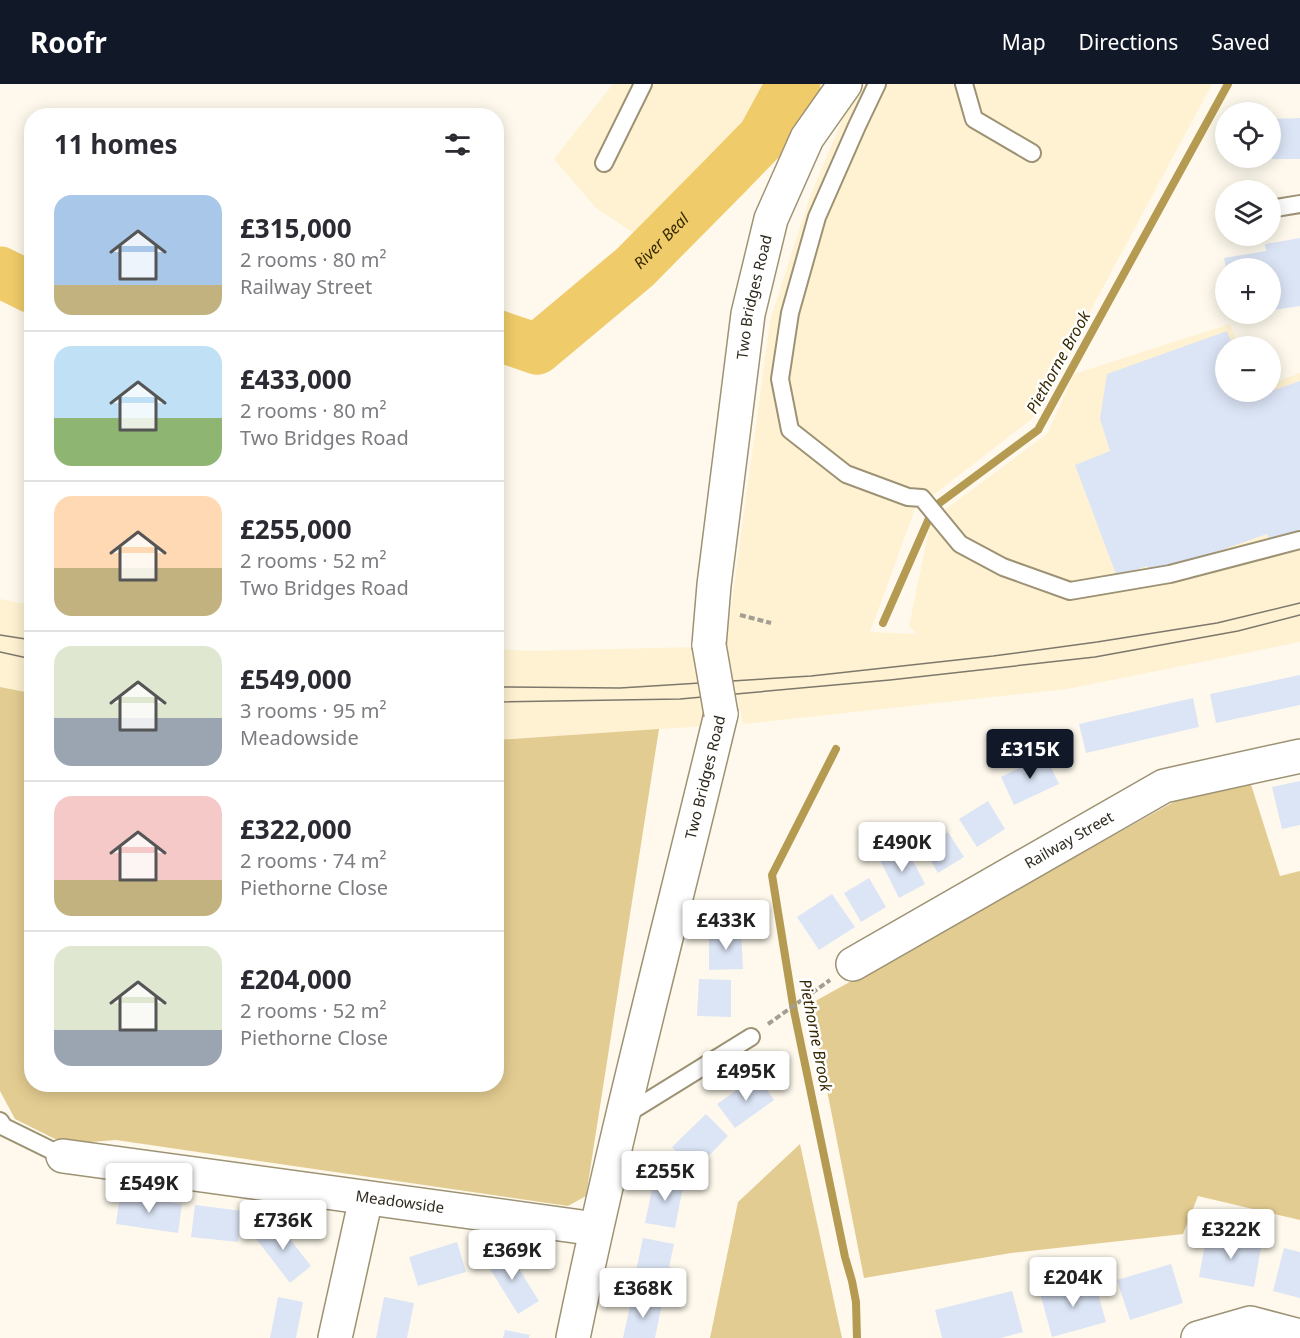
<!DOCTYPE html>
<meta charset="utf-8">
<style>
body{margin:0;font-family:"Noto Sans",sans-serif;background:#f2f2f3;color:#2b2b33;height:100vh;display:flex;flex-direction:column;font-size:22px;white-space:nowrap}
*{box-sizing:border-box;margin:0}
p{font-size:20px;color:#7c7c81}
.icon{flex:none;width:33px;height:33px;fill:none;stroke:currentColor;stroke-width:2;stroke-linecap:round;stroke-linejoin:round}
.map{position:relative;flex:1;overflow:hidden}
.sheet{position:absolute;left:24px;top:24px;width:480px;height:984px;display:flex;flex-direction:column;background:#fff;border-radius:24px;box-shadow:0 3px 15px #0003}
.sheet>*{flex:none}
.controls{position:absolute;left:1215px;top:18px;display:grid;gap:12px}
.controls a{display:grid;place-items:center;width:66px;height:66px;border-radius:50%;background:#fff;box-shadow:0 3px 15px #0003;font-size:30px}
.price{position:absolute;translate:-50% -51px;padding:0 14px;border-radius:6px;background:#fff;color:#222;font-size:20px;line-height:39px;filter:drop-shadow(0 2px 3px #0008)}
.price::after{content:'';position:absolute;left:50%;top:36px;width:18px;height:14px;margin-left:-9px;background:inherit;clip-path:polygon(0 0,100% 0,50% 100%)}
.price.selected{background:#111827;color:#fff}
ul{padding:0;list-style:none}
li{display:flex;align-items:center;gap:18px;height:150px;padding:0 30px}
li+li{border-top:2px solid #e1e1e2}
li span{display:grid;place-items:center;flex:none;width:168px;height:120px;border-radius:18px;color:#555}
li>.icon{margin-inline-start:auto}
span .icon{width:72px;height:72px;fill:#fffc;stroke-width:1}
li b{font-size:26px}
h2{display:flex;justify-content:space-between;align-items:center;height:72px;padding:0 30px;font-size:26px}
header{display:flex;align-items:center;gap:36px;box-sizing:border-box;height:84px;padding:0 30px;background:#111827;color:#fff}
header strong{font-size:28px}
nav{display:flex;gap:33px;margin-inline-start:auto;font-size:21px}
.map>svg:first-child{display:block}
.built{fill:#fff2d2}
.green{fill:#e3cc91}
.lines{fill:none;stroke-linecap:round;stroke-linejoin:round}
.stream{stroke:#b59a52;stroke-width:8}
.river{stroke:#efcb69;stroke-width:51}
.building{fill:#dce5f6}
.service-casing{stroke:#9d9274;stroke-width:20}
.minor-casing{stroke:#9d9274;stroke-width:36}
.path{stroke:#a39e91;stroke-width:4;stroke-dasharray:6 3;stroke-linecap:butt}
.service{stroke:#fff;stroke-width:16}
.minor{stroke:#fff;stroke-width:33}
.tram{stroke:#7d786c;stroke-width:1.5}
.minor-bridge-casing{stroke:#9d9274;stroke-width:36;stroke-linecap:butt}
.minor-bridge{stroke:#fff;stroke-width:33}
.labels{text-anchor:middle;stroke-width:5;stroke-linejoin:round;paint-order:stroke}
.street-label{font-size:15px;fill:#2e291d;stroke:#fff}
.water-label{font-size:16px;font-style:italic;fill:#372900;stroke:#fff}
</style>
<header>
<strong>Roofr</strong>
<nav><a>Map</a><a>Directions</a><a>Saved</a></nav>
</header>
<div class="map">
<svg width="1300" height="1254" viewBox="0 0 1300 1254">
<rect width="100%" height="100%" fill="#fef9ec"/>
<path class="built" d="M 613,0 L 788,0 L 708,103 L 647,158 L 596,124 L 554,75 Z
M 857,0 L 1212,0 L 1033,334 L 915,425 L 870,548 L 917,550 L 909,542 L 931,436 L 1047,350 L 1074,290 L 1230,240 L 1238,262 L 1226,262 L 1226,308 L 1270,308 L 1271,300 L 1300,289 L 1300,558 L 1067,605 L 743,640 L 726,562 L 770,237 L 809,115 Z
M 0,515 L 31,521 L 31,609 L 0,603 Z
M 696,563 L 706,642 L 497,656 L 496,565 L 530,567 Z"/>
<path class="green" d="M 0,603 L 31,609 L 32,1000 L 496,1000 L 497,656 L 659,645 L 586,1112 L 568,1122 L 116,1056 L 65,1060 L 15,1035 L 0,1007 Z
M 1248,691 L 1280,792 L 1300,787 L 1300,1136 L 1198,1112 L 1183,1150 L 1011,1169 L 864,1194 L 810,920 L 1181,714 Z
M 800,1060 L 842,1254 L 710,1254 L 738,1118 Z"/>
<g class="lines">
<path class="stream" d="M 883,539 L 934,423 L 1038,346 L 1228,0
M 836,665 L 772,791 L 794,927 L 845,1173 L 852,1197 L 856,1218 L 857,1254"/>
<g class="river">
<path d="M 0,188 L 32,204"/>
<path id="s1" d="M 496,251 L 537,265 L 635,183 L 725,92 L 763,53 L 788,7 L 795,0"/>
</g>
</g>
<path class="building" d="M 1300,34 L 1300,75 L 1270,75 L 1270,35 Z
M 1300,154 L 1300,222 L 1274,226 L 1270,221 L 1270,184 L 1226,184 L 1224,174 L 1266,167 L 1265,160 Z
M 1227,247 L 1233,262 L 1226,262 L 1226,308 L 1249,308 L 1251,314 L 1300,297 L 1300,449 L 1270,459 L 1267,450 L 1150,491 L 1147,482 L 1117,493 L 1075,381 L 1110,367 L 1100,335 L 1107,290 Z
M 1300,591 L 1300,621 L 1216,639 L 1210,610 Z
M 1193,614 L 1199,643 L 1086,669 L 1079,640 Z
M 1045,671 L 1059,700 L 1014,721 L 1001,693 Z
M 1300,697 L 1300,741 L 1282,745 L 1272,703 Z
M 988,717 L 1005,745 L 977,763 L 959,735 Z
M 948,748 L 964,773 L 938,789 L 923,764 Z
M 896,765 L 901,776 L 910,771 L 925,800 L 899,814 L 879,774 Z
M 869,794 L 886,823 L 861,838 L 844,809 Z
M 832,810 L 855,843 L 819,866 L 797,833 Z
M 741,847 L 743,885 L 709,886 L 709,848 Z
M 699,895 L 731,896 L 731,933 L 697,932 Z
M 757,992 L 774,1016 L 735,1044 L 717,1020 Z
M 706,1030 L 728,1052 L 695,1086 L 672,1063 Z
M 655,1091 L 684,1097 L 675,1144 L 645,1139 Z
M 120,1111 L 182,1120 L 178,1149 L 116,1140 Z
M 195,1121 L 242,1127 L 238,1158 L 191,1153 Z
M 275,1136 L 311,1182 L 290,1199 L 254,1152 Z
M 1207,1149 L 1262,1158 L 1254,1203 L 1199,1193 Z
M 643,1154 L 674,1160 L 669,1183 L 678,1185 L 675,1197 L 682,1198 L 680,1211 L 633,1201 Z
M 457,1158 L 466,1188 L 418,1202 L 409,1173 Z
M 506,1164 L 539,1217 L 518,1230 L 485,1177 Z
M 1284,1164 L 1300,1168 L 1300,1214 L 1273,1207 Z
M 1171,1180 L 1183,1219 L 1130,1236 L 1117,1196 Z
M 1094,1195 L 1106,1238 L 1052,1253 L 1040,1209 Z
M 1012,1207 L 1023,1248 L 1001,1254 L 942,1254 L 935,1226 Z
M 278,1213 L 303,1218 L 296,1254 L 270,1254 Z
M 384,1213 L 414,1219 L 407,1254 L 376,1254 Z
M 632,1213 L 662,1219 L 655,1254 L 623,1254 Z
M 505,1246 L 530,1251 L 529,1254 L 503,1254 Z"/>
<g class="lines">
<g class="service-casing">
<path id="service" d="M 877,0 L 857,42 L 817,133 L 790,229 L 780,295 L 790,346 L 846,390 L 908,413 L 922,414 L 960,460 L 1003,483 L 1070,507 L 1170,490 L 1300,456
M 964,0 L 974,35 L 1032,69
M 604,79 L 643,0
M 1270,125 L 1300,120
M 625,1031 L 751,953
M 0,1037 L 4,1043 L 63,1072"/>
</g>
<g class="minor-casing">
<g id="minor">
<path id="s2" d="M 709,561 L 714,501 L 748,230 L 771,135 L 807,54 L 845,0"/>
<path id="s3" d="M 853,880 L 1164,702 L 1300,672"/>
<path id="s4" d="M 63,1072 L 596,1145"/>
<path d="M 335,1254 L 366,1114"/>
<path id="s5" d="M 573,1254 C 616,1045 671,838 721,630"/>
<path d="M 1198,1254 L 1250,1239 L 1300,1252"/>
</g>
</g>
<path class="path" d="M 740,531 L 771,539
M 768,940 L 830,896"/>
<use href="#service" class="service"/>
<use href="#minor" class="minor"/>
<path class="tram" d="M 0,551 L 32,556
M 0,568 L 32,575
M 496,603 L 620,604 L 811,592 L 993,572 L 1097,558 L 1217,539 L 1300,519
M 496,618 L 680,615 L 890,596 L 1095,573 L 1238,547 L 1300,531"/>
<g class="minor-bridge-casing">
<path id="minor-bridge" d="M 709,561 L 721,630"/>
</g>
<use href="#minor-bridge" class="minor-bridge"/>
</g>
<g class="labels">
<g class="street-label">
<text dy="5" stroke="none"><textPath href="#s2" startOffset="351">Two Bridges Road</textPath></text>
<text dy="5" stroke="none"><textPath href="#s5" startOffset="576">Two Bridges Road</textPath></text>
<text dy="5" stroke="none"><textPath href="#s3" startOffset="249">Railway Street</textPath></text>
<text dy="5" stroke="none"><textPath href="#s4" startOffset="340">Meadowside</textPath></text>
</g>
<g class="water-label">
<text dy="6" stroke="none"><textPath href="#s1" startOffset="208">River Beal</textPath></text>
<text transform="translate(1058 278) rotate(-61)" y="6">Piethorne Brook</text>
<text transform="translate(816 951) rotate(79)" y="6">Piethorne Brook</text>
</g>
</g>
</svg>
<div class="controls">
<a><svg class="icon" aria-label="locate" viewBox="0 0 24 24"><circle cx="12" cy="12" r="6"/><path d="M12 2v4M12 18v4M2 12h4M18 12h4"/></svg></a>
<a><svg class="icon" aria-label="layers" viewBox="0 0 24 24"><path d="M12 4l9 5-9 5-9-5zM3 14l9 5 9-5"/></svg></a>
<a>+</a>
<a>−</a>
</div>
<b class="price selected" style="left:1030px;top:696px">£315K</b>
<b class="price" style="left:902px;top:789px">£490K</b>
<b class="price" style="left:726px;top:867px">£433K</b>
<b class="price" style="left:746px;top:1018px">£495K</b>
<b class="price" style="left:665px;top:1118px">£255K</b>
<b class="price" style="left:149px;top:1130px">£549K</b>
<b class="price" style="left:283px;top:1167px">£736K</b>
<b class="price" style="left:1231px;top:1176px">£322K</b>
<b class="price" style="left:512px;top:1197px">£369K</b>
<b class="price" style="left:1073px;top:1224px">£204K</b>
<b class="price" style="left:643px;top:1235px">£368K</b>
<section class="sheet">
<h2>11 homes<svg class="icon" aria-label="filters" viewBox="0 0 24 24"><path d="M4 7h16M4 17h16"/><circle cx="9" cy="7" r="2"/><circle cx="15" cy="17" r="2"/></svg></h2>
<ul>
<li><span style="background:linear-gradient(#a9c7e8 75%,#c2b280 0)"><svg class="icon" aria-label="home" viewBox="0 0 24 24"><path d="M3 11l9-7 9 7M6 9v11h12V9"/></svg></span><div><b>£315,000</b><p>2 rooms · 80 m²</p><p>Railway Street</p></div></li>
<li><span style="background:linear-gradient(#bfe0f5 60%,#8fb573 0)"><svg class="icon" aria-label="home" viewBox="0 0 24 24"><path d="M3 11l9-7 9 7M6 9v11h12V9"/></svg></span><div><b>£433,000</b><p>2 rooms · 80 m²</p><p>Two Bridges Road</p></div></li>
<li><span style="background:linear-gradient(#ffd9b3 60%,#c2b280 0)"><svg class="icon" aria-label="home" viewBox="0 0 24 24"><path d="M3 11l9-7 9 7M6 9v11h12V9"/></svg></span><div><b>£255,000</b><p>2 rooms · 52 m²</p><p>Two Bridges Road</p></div></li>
<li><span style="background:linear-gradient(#dfe7d0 60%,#9aa5b1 0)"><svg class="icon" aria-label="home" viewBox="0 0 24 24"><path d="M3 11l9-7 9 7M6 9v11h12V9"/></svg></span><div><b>£549,000</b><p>3 rooms · 95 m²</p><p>Meadowside</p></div></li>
<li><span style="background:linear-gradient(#f6c9c9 70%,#c2b280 0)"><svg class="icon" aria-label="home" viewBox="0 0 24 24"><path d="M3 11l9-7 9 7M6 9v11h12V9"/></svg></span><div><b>£322,000</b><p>2 rooms · 74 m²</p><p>Piethorne Close</p></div></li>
<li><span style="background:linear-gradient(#dfe7d0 70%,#9aa5b1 0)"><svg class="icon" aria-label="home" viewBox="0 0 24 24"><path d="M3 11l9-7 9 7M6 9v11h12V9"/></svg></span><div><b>£204,000</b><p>2 rooms · 52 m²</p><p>Piethorne Close</p></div></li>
</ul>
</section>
</div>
